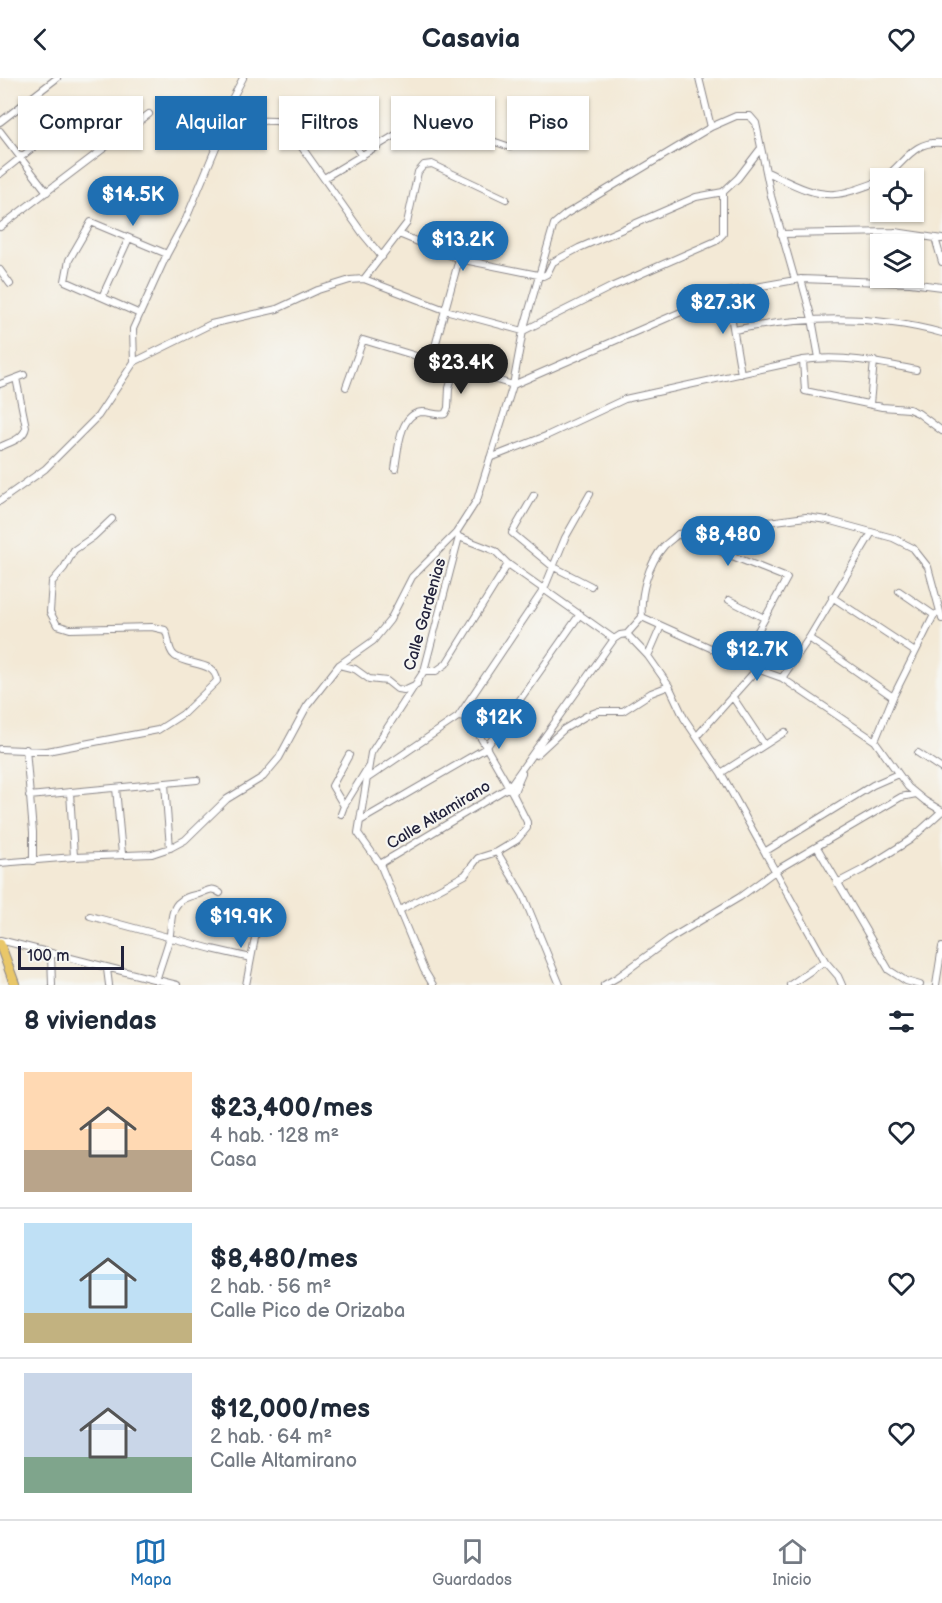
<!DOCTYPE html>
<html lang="es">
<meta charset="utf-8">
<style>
body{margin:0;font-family:"Balsamiq Sans",sans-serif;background:#f2f2f3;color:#1f2937;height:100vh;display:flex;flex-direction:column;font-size:22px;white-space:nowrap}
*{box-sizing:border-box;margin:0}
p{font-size:20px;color:#747a83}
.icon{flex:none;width:33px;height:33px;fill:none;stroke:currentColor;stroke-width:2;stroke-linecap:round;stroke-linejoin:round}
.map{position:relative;height:907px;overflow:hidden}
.details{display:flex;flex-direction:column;background:#fff;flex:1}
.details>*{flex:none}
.top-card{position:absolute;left:18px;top:18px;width:600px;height:54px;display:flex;gap:12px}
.buttons{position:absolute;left:870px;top:90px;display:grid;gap:12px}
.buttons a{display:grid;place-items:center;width:54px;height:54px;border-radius:0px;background:#fff;box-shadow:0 2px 4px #0004;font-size:30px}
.scale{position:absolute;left:18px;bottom:15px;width:106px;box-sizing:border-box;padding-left:6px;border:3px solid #22223b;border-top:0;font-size:16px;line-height:21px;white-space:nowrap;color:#22223b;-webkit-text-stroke:4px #f6f6f2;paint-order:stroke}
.price{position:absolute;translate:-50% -51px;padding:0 14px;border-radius:21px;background:#1f6fb2;color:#fff;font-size:20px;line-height:39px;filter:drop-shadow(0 2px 3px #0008)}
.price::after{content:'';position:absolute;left:50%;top:36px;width:18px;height:14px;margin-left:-9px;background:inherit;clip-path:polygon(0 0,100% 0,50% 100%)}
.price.on{background:#222;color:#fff}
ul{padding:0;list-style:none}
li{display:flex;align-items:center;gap:18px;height:150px;padding:0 24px}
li+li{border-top:2px solid #e0e1e3}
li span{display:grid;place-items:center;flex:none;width:168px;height:120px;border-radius:0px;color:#555}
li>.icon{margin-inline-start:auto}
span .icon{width:72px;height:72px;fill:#fffc;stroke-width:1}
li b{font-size:26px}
h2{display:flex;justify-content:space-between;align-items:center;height:72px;padding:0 24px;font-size:26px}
.chip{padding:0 21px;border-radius:0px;background:#fff;box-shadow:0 2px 4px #0004;font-size:21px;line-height:54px}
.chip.on{background:#1f6fb2;color:#fff}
header{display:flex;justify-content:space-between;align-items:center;height:78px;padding:0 24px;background:#fff;font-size:27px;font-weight:700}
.menu{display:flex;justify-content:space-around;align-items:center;height:84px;border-top:2px solid #e0e1e3;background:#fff;font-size:16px;color:#747a83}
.menu a{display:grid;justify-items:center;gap:3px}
.menu .on{color:#1f6fb2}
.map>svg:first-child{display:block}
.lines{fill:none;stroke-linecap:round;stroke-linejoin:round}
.street-casing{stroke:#8a8688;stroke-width:8}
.primary-casing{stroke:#8a8688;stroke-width:11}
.street{stroke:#fff;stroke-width:6}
.primary{stroke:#e9c769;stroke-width:9}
.labels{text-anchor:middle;stroke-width:4.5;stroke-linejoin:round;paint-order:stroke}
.street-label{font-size:16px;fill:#22223b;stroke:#f6f6f2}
</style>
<header><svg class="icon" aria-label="back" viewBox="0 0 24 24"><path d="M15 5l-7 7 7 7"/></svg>Casavia<svg class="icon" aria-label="heart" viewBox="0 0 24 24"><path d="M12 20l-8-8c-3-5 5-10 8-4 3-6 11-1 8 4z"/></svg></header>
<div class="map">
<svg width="942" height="907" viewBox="0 0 942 907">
<rect width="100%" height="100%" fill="#f6f6f2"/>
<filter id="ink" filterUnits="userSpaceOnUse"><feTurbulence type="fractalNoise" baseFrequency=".0167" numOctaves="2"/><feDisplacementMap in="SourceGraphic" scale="12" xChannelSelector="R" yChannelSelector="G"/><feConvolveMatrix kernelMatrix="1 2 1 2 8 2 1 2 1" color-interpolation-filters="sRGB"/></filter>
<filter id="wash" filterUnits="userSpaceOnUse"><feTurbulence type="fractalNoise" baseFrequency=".008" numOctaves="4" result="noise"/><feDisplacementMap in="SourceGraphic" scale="24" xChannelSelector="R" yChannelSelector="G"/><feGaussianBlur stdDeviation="1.35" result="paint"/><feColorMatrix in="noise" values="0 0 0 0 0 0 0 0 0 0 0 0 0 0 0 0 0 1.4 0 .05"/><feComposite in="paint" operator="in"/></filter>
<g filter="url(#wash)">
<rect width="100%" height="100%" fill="#f3e9d6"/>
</g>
<g filter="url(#ink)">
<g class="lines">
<g class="street-casing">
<path id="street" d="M 699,0 L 711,49
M 324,23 L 362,78
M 0,44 L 57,0
M 224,50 C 245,43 262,41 284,44 L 363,156 L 382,179
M 0,53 L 47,114
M 767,94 C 787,103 811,118 835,116 C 850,115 866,108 880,103
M 0,96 L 50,56
M 324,100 L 422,41 L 431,42 L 510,69
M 884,100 C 905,85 913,62 942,65
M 0,149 L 149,36
M 895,154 L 898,166
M 399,156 L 459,181 L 543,198 L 547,196 L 553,184 L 579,170 L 696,119 L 723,114 L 738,100 L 761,70
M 781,156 L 895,154 L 942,161
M 935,160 L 942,184
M 0,192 L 10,206
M 364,201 L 407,145 L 418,94 L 424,87 L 432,86 L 506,121
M 801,201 L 812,241 L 819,280
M 727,214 L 741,296
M 102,219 L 129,160
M 140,236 L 65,203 L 69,182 L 91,144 L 167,176
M 734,252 C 804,238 873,236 942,255
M 803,282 L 805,313 L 882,329 L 909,331 L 918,335 L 942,353
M 431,283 L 459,181
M 134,284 L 211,246 L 277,231 L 318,212 L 350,202 L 364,201 L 445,232 L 523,253 L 611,209 L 716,163 L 723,156 L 723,114
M 0,306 L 24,297
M 346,309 L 363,262 L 513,307 L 727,214 L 801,201 L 910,205 L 942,209
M 870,326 L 874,283
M 0,369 C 10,364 24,361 26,349 L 16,300
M 490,380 L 546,358 L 625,321 L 803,282 C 841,277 878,284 916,292
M 395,391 C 398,374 399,335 422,334 C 431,334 437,338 445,336 L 448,330 L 449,310 L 455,289
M 534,417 L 512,455 L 552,488 L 591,508
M 0,423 L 45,391 L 98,338 L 134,284 L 133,251 L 167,176 L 186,141 L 224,50 L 232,21 L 243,0
M 680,457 L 787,500 L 742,582
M 459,459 L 495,473 L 508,486 L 614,561
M 899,513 L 934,537
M 832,519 L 915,574
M 729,522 L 764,540
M 642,539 C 640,516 648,486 664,468 C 668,464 674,460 678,456 L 806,439 L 827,442 L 893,460 L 913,470 L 928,489 L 942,541
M 642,539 L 757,591 L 782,600 L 875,663 L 908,709 L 925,723 L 942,733
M 627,556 L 642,539
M 809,560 L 893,619
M 648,578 L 661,548
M 339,587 L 355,591 L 369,601 L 387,603 L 397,611 L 404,612 L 417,606
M 424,593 L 436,593 L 446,586 L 508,486
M 782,600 L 809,560 L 871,456
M 732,618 L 764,666
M 697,658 L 757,591
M 875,663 L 893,619 L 934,537 L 940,534
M 0,671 L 47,673 L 158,652 L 183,636 L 217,603 C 216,583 188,588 175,578 C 167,572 170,560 165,552 L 152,549 L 70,551 L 57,547 L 50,534 L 52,504 L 64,490 L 74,472 L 93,459 L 112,441
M 26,671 L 33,754 L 33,783
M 918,675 L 942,691
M 536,677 L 564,651 L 586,638 L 599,633 L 623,633 L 651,615 L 669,608
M 721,695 L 785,654
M 368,700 L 458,639 L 544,511 L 565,460 L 590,416
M 165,706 L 170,770
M 116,710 L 122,776
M 70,714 L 74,779
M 513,716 L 522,695
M 29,718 L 197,702
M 344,728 L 332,708 L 349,677
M 341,736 L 344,728 L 368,689
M 360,743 L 486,670 L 580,536
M 817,769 L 889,892 L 906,903 L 920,907
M 766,773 L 873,707 L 898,696
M 497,774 L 523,817 L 560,907
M 0,785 L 74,779 L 152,776 L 170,770 L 185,762 L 227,721 L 263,699 L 279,680 L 307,628 L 339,587 L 373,563 L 390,542 L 412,499 L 456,455 L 477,422 L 513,307 L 523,253 L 554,146 L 566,136 L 711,49 L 736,38 L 750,38 L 756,45 L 771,118 L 795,202
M 380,786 L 509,709 L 614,561 L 620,557 L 627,556 L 648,578 L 669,608 L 684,640 L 721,695 L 825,883 L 838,898 L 842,907
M 837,805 L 864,791 L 910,762 L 942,733
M 400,832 L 465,797 L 478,780 L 497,774 L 517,762 L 527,750 L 527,744 L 513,716 L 471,643 L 466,640 L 458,639
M 90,838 L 212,871 L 251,880
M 0,862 L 177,907
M 51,876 L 52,907
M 107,891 L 109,907
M 156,903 C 160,889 165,876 169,862 C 172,850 169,835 178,825 C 184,819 191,818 199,816 C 208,813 211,808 220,815
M 246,907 L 259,839
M 433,907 L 424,892 L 380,786 L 358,755 L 371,675 L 424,593 L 459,459 L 456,455
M 604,907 L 618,899 L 671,860 L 740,819 L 775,793 L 901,719 L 916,716
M 790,907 L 825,883
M 936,907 L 942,869"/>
</g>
<g class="primary-casing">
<path id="primary" d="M 0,866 L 15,907"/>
</g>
<use href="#street" class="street"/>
<use href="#primary" class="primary"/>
</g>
</g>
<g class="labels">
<g class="street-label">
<text transform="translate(424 536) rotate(-74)" y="6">Calle Gardenias</text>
<text transform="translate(438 736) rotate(-31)" y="6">Calle Altamirano</text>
</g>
</g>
</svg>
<div class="buttons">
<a><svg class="icon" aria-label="locate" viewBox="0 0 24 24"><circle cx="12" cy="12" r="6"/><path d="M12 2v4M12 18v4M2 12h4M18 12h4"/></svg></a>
<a><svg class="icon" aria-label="layers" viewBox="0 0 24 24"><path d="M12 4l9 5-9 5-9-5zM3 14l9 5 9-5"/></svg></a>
</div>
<div class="scale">100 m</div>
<b class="price" style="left:133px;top:149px">$14.5K</b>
<b class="price" style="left:463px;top:194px">$13.2K</b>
<b class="price" style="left:723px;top:257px">$27.3K</b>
<b class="price on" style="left:461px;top:317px">$23.4K</b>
<b class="price" style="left:728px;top:489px">$8,480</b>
<b class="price" style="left:757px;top:604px">$12.7K</b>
<b class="price" style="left:499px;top:672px">$12K</b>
<b class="price" style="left:241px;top:871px">$19.9K</b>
<div class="top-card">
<a class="chip">Comprar</a>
<a class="chip on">Alquilar</a>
<a class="chip">Filtros</a>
<a class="chip">Nuevo</a>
<a class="chip">Piso</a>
</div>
</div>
<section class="details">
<h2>8 viviendas<svg class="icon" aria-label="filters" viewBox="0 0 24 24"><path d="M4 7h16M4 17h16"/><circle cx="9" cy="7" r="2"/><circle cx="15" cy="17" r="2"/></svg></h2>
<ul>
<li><span style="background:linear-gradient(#ffd9b3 65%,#b9a48a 0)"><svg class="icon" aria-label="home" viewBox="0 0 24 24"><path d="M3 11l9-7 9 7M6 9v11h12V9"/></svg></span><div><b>$23,400/mes</b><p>4 hab. · 128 m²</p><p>Casa</p></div><svg class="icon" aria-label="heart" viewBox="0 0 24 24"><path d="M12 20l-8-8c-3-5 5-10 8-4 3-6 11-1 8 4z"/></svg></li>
<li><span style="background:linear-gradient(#bfe0f5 75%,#c2b280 0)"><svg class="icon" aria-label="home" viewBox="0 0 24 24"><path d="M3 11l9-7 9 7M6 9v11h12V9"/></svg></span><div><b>$8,480/mes</b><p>2 hab. · 56 m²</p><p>Calle Pico de Orizaba</p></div><svg class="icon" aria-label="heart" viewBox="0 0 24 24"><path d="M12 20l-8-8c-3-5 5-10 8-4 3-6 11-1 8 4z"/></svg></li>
<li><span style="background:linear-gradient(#c9d6e8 70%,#7fa58c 0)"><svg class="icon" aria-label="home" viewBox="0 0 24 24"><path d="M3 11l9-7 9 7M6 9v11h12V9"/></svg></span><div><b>$12,000/mes</b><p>2 hab. · 64 m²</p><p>Calle Altamirano</p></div><svg class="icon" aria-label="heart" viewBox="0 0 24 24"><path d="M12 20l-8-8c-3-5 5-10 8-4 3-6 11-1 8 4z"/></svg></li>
</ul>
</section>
<nav class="menu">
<a class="on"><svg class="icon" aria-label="map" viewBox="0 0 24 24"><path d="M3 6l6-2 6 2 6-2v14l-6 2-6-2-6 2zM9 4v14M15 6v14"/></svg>Mapa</a>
<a><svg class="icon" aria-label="saved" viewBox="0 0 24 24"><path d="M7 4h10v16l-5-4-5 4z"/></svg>Guardados</a>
<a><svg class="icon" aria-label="home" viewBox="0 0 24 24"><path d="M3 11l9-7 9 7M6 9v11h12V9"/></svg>Inicio</a>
</nav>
